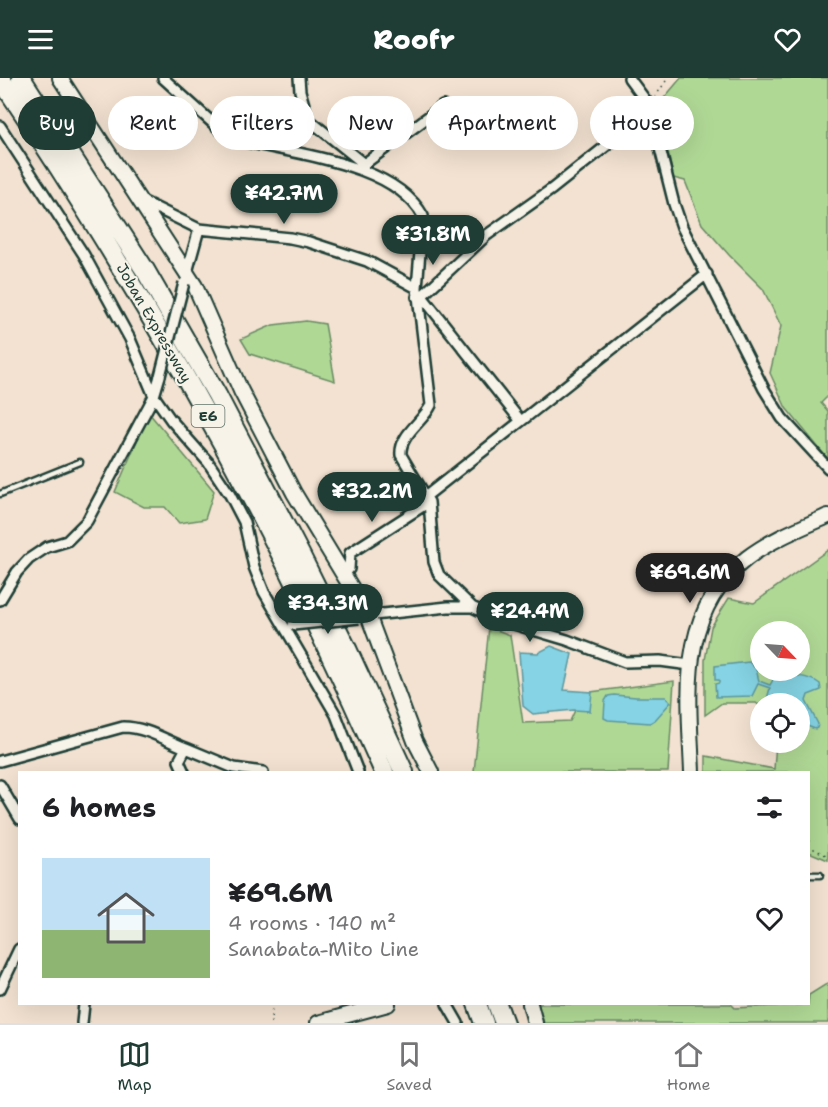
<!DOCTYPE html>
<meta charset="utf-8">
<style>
body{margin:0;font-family:"Shantell Sans",sans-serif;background:#f6f6f6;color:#202124;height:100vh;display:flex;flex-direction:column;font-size:22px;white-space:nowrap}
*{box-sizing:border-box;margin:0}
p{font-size:20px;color:#757577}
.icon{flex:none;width:33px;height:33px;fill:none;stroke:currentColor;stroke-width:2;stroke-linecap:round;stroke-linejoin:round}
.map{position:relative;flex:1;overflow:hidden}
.drawer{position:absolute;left:18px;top:693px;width:792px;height:234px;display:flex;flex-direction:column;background:#fff;border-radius:0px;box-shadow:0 6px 24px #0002}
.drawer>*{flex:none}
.guide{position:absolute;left:18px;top:18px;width:792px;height:54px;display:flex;gap:12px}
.needle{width:39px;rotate:115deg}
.buttons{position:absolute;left:750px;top:543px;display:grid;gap:12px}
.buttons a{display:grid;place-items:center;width:60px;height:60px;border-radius:50%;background:#fff;box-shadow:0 6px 24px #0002;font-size:30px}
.price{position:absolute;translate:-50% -51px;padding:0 14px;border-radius:21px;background:#1f3d34;color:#fff;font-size:20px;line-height:39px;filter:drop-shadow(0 2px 3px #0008)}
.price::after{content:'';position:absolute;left:50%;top:36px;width:18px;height:14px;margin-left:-9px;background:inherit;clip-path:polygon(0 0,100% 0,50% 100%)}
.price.on{background:#222;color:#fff}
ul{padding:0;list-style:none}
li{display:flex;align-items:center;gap:18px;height:150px;padding:0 24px}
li+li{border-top:2px solid #e0e0e0}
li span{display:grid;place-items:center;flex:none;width:168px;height:120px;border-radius:0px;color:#555}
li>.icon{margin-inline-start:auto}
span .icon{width:72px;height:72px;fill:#fffc;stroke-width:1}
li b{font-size:26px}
h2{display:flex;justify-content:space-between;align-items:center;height:72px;padding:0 24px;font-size:26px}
.pill{padding:0 21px;border-radius:27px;background:#fff;box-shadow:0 6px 24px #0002;font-size:21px;line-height:54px}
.pill.on{background:#1f3d34;color:#fff}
header{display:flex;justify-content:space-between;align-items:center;height:78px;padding:0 24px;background:#1f3d34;color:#fff;font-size:27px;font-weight:800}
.menu{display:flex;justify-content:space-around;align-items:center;height:84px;border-top:2px solid #e0e0e0;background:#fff;font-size:16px;color:#757577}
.menu a{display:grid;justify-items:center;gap:3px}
.menu .on{color:#1f3d34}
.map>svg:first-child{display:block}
.green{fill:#b0d895;stroke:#688a64;stroke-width:1.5;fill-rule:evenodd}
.water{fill:#85d3e4;stroke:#5c979e;stroke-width:1.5}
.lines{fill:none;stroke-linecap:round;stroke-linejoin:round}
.lane-casing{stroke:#1f3d34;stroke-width:9}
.street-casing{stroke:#1f3d34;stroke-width:14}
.secondary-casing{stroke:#1f3d34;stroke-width:18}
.highway-casing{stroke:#1f3d34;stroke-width:22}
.path{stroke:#1f3d34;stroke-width:1.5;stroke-dasharray:1.5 4.5;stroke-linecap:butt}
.lane{stroke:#f7f3e8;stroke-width:4.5}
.street{stroke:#f7f3e8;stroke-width:9}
.secondary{stroke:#f7f3e8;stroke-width:14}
.highway{stroke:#f7f3e8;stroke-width:18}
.street-bridge-casing{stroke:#1f3d34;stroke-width:14;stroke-linecap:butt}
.street-bridge{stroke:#f7f3e8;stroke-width:9}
.labels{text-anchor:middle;stroke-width:4.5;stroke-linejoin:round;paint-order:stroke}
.shield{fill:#f7f3e8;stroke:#60746a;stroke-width:1.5}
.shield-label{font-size:14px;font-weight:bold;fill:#1f3d34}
.street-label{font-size:15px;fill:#1f3d34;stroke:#f7f3e8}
</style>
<header><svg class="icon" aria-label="menu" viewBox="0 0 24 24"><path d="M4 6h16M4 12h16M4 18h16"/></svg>Roofr<svg class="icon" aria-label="heart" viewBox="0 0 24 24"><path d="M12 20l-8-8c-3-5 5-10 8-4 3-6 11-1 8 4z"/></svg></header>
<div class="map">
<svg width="828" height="945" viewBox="0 0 828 945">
<rect width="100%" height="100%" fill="#f3e2d1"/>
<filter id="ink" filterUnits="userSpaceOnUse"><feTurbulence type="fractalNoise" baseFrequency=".0167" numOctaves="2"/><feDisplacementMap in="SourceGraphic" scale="12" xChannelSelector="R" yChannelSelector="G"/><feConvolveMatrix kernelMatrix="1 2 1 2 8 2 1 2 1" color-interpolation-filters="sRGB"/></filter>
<g filter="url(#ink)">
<path class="green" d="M 681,0 L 828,0 L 828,318 L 821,325 L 828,333 L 828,381 L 786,330 L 770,295 L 781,248 L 763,211 L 729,177 L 702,146 L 685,103 L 673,100 L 659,26 Z
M 306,243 L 325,246 L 335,303 L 250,276 L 241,261 L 273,247 Z
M 149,335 L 214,413 L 205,441 L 179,445 L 165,429 L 144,429 L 115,414 Z
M 828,472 L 828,782 L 809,774 L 808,694 L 706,694 L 706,678 L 774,691 L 776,665 L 800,664 L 800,626 L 760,626 L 760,628 L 756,625 L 722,625 L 705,637 L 705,582 L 711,549 L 729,520 L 754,525 ZM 760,554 L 800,554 L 800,592 L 760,592 Z
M 489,549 L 510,557 L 523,645 L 570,643 L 583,615 L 674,603 L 668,694 L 474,694 Z
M 828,905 L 828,945 L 544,945 L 538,926 L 731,926 L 735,930 L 808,926 L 809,917 Z"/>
<path class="water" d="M 551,568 L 572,576 L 564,612 L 592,614 L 590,633 L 574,632 L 533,636 L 523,628 L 519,574 L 538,575 Z
M 749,584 L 756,591 L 759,603 L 770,607 L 774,600 C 788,596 808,597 820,606 L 821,612 L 808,617 L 806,623 L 818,646 L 817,650 L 815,651 L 807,648 L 800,642 L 800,626 L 779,625 L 767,621 L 770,610 L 758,606 L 752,618 L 716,619 L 715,606 L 719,605 L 719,602 L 715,602 L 715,588 Z
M 614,617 L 636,619 L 666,619 L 671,624 L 655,642 L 650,645 L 608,642 L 604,640 L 605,623 L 608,618 Z"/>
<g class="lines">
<g class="lane-casing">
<path id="lane" d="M 0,416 L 80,384
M 808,797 L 820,797"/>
</g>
<g class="street-casing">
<path id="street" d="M 163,0 L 226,57 L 234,61 C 289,76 393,83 423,138 L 417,210 L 431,327 C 423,344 399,357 401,377 L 429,424 L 434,484 L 439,497 L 472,529
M 299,0 L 300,13 L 308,41 L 364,86
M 629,0 L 649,27 L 674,126 L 682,149 L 764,311 L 782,340 L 828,390
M 0,48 L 84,177 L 130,261 L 154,318 L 171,342 L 208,384 L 230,417 L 244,444 L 254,489 L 264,514 L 336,637 L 358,694
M 363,90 L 364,86 L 443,28
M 140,122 L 199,151 L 290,160 L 309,164 L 367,183 L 417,210
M 186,198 L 199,151
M 417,219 L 425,215 L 487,157 L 552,111 L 649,34
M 417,219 L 425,222 L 520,342
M 425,419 L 707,196
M 343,496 L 349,491 L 350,475 L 429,424
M 0,522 L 17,494 L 29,481 L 47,469 L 67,463 L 87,443 L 154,318 L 160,298
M 364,538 L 448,529 L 472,529 L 500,542 L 567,562 L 625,584 L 660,583 L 690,587
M 0,683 L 123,649 C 146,649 165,662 186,670
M 184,694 L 179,683 L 186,670 L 234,690 L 263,694
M 0,707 L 20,741
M 0,911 L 19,871
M 447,926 L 458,945
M 82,945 L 84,926"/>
</g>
<g class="secondary-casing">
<path id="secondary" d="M 60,0 L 195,208 L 241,313 L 294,415 L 368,537 L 415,663 L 431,694
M 692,694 C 689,616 677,534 747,480 C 772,461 801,450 828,438
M 530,926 L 535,945
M 318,945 L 388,926"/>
</g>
<g class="highway-casing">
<path id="highway" d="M 0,0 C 148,220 278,452 384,694
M 21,0 L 145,192 L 217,317 L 301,478 L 348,573 L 404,694
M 477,926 L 484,945
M 497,926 L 504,945"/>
</g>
<path class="path" d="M 655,19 L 668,0
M 808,768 L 828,778
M 271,945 L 272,926"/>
<use href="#lane" class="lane"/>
<use href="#street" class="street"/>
<use href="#secondary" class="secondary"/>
<use href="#highway" class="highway"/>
<g class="street-bridge-casing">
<path id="street-bridge" d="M 160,298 L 184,205
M 293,547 L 359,540"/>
</g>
<use href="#street-bridge" class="street-bridge"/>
</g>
</g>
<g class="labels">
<rect class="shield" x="191.5" y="327" width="33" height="22" rx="4.5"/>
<g class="shield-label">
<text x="208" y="343">E6</text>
</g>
<g class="street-label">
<text transform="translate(154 245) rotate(60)" y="5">Joban Expressway</text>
</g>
</g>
</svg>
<div class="buttons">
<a><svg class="needle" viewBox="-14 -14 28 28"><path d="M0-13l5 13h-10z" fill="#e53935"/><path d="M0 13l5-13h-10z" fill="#757577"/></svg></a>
<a><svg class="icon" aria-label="locate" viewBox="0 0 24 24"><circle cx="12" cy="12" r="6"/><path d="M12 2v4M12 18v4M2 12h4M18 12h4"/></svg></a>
</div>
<b class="price" style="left:284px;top:147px">¥42.7M</b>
<b class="price" style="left:433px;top:188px">¥31.8M</b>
<b class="price" style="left:372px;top:445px">¥32.2M</b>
<b class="price on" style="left:690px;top:526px">¥69.6M</b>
<b class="price" style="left:328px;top:557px">¥34.3M</b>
<b class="price" style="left:530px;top:565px">¥24.4M</b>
<div class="guide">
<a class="pill on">Buy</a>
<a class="pill">Rent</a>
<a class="pill">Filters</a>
<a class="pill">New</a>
<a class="pill">Apartment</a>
<a class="pill">House</a>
</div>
<section class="drawer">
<h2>6 homes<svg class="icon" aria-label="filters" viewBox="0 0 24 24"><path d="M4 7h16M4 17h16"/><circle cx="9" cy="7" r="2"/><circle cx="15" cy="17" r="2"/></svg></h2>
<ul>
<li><span style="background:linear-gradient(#bfe0f5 60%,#8fb573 0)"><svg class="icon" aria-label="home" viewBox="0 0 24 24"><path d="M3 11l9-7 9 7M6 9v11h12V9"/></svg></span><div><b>¥69.6M</b><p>4 rooms · 140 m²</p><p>Sanabata-Mito Line</p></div><svg class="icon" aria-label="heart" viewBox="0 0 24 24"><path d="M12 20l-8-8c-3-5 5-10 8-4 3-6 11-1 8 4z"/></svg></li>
</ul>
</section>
</div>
<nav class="menu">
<a class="on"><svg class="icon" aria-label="map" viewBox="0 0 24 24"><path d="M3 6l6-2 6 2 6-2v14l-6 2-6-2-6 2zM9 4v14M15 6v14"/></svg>Map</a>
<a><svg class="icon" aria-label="saved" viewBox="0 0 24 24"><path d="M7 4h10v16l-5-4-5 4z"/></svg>Saved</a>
<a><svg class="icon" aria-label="home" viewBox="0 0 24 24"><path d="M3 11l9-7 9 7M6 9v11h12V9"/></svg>Home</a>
</nav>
